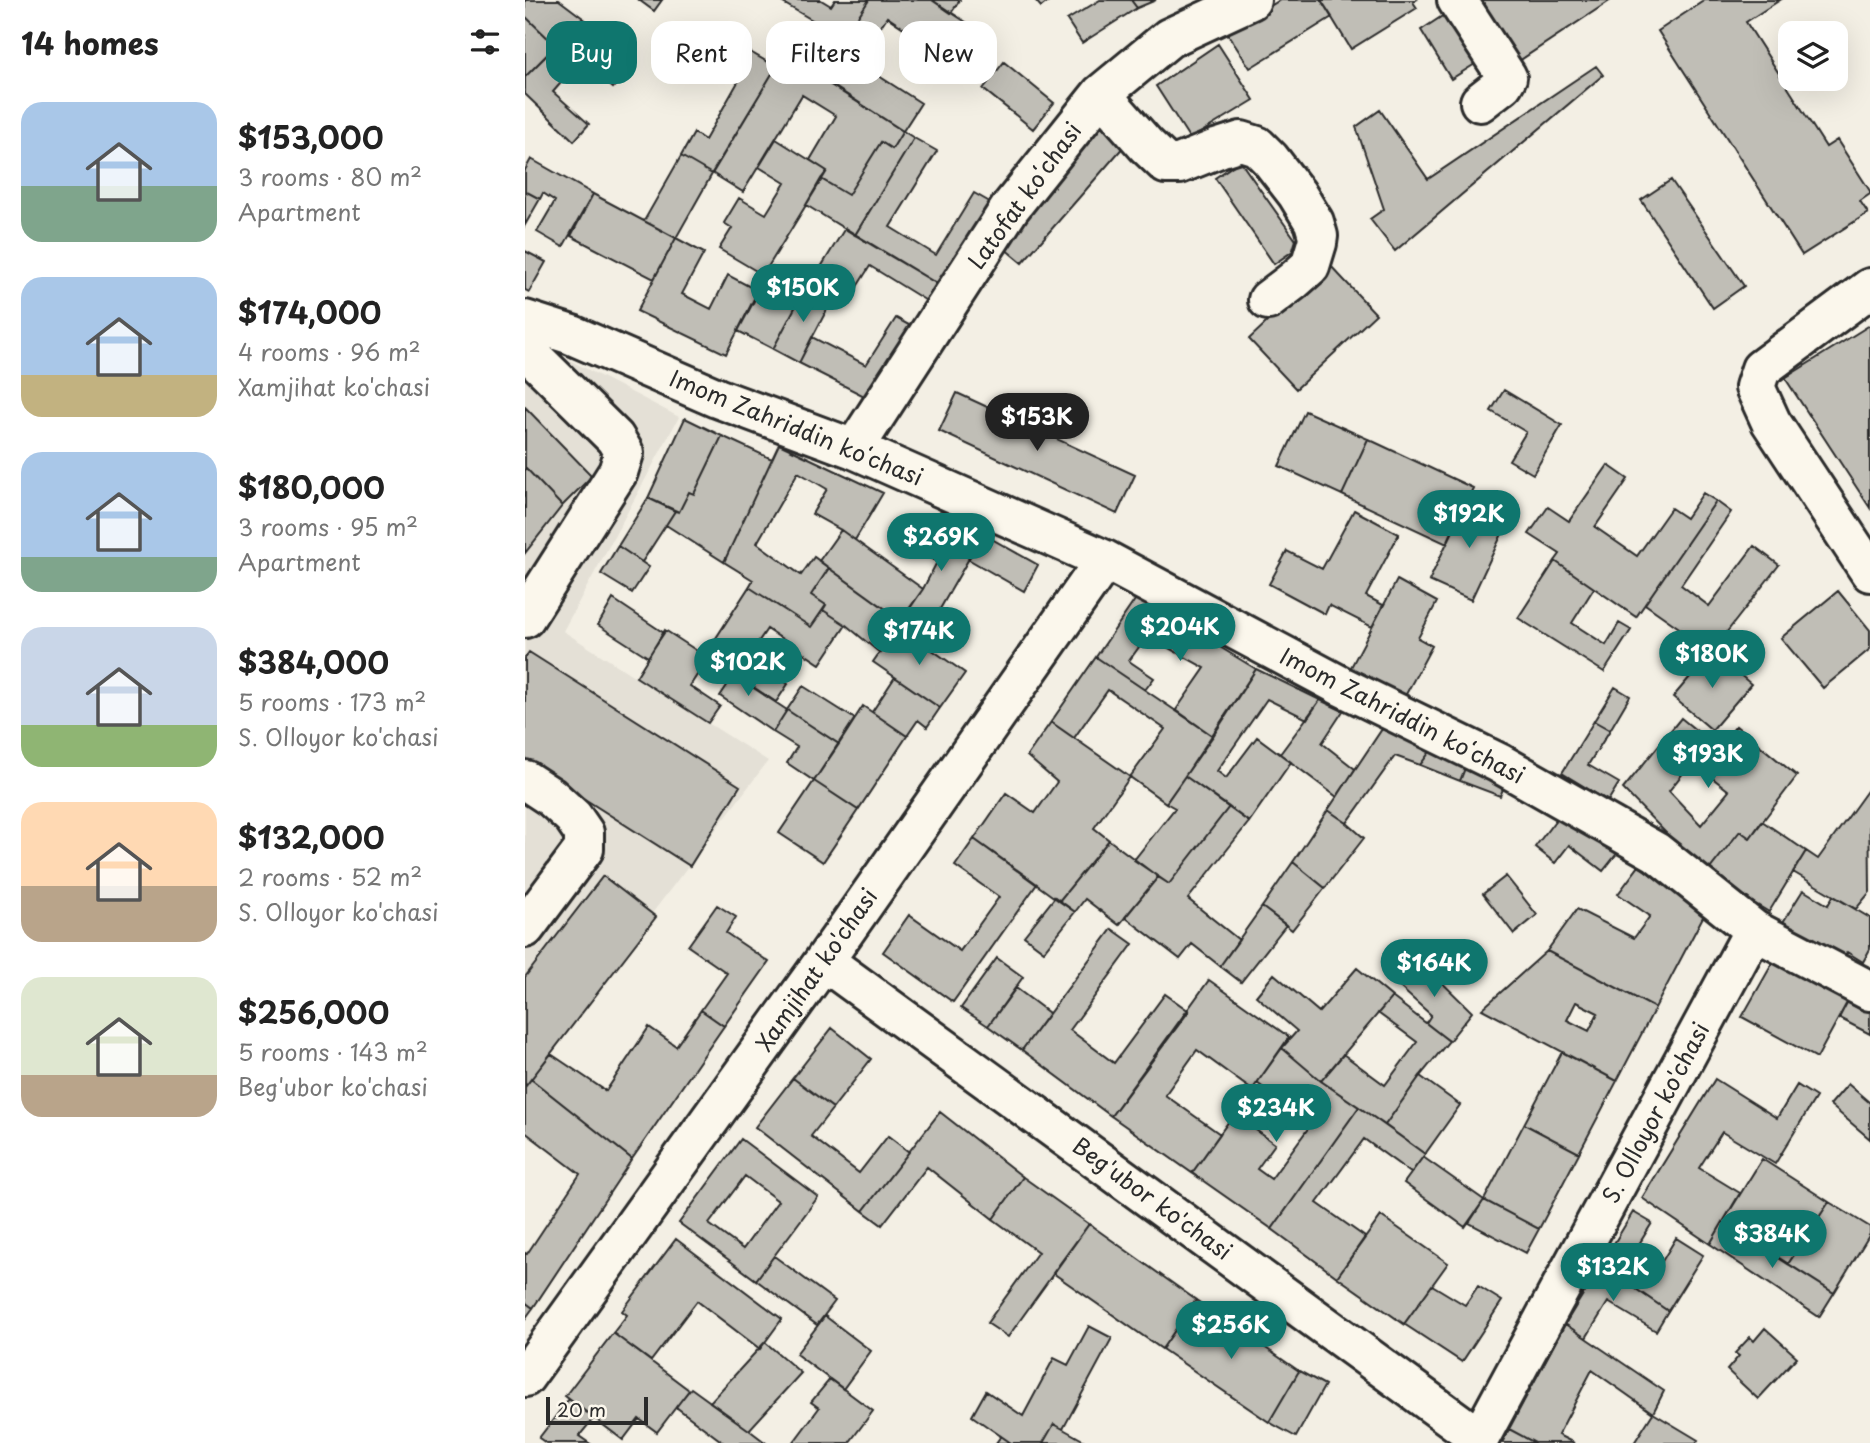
<!DOCTYPE html>
<meta charset="utf-8">
<style>
body{margin:0;font-family:"Playpen Sans",sans-serif;background:#f2f2f2;color:#222;height:100vh;display:flex;flex-direction:column;font-size:26px;white-space:nowrap}
*{box-sizing:border-box;margin:0}
p{font-size:23px;color:#767676}
.icon{flex:none;width:38px;height:38px;fill:none;stroke:currentColor;stroke-width:2;stroke-linecap:round;stroke-linejoin:round}
.map{position:relative;flex:1;overflow:hidden}
.side{display:flex;flex-direction:column;background:#fff;width:525px}
.side>*{flex:none}
.hud{position:absolute;left:21px;top:21px;width:665px;height:63px;display:flex;gap:14px}
.buttons{position:absolute;left:1253px;top:21px;display:grid;gap:14px}
.buttons a{display:grid;place-items:center;width:70px;height:70px;border-radius:14px;background:#fff;box-shadow:0 7px 28px #0002;font-size:35px}
.scale{position:absolute;left:21px;bottom:18px;width:102px;box-sizing:border-box;padding-left:7px;border:4px solid #2b2b2b;border-top:0;font-size:19px;line-height:24px;white-space:nowrap;color:#2b2b2b;-webkit-text-stroke:5px #fbf7ec;paint-order:stroke}
.price{position:absolute;translate:-50% -60px;padding:0 16px;border-radius:24px;background:#0f766e;color:#fff;font-size:23px;line-height:46px;filter:drop-shadow(0 2px 4px #0008)}
.price::after{content:'';position:absolute;left:50%;top:42px;width:21px;height:16px;margin-left:-10px;background:inherit;clip-path:polygon(0 0,100% 0,50% 100%)}
.price.active{background:#222;color:#fff}
ul{padding:0;list-style:none}
li{display:flex;align-items:center;gap:21px;height:175px;padding:0 21px}
li span{display:grid;place-items:center;flex:none;width:196px;height:140px;border-radius:21px;color:#555}
li>.icon{margin-inline-start:auto}
span .icon{width:84px;height:84px;fill:#fffc;stroke-width:1}
li b{font-size:30px}
h2{display:flex;justify-content:space-between;align-items:center;height:84px;padding:0 21px;font-size:30px}
.tag{padding:0 24px;border-radius:21px;background:#fff;box-shadow:0 7px 28px #0002;font-size:24px;line-height:63px}
.tag.active{background:#0f766e;color:#fff}
main{display:flex;flex:1;min-height:0}
.map>svg:first-child{display:block}
.built{fill:#e4e0d6}
.building{fill:#c0beb6;stroke:#2b2b2b;stroke-width:2;fill-rule:evenodd}
.lines{fill:none;stroke-linecap:round;stroke-linejoin:round}
.minor-casing{stroke:#2b2b2b;stroke-width:44}
.minor{stroke:#fbf7ec;stroke-width:38}
.labels{text-anchor:middle;stroke-width:5;stroke-linejoin:round;paint-order:stroke}
.street-label{font-size:23px;fill:#2b2b2b;stroke:#fbf7ec}
</style>
<main>
<section class="side">
<h2>14 homes<svg class="icon" aria-label="filters" viewBox="0 0 24 24"><path d="M4 7h16M4 17h16"/><circle cx="9" cy="7" r="2"/><circle cx="15" cy="17" r="2"/></svg></h2>
<ul>
<li><span style="background:linear-gradient(#a9c7e8 60%,#7fa58c 0)"><svg class="icon" aria-label="home" viewBox="0 0 24 24"><path d="M3 11l9-7 9 7M6 9v11h12V9"/></svg></span><div><b>$153,000</b><p>3 rooms · 80 m²</p><p>Apartment</p></div></li>
<li><span style="background:linear-gradient(#a9c7e8 70%,#c2b280 0)"><svg class="icon" aria-label="home" viewBox="0 0 24 24"><path d="M3 11l9-7 9 7M6 9v11h12V9"/></svg></span><div><b>$174,000</b><p>4 rooms · 96 m²</p><p>Xamjihat ko'chasi</p></div></li>
<li><span style="background:linear-gradient(#a9c7e8 75%,#7fa58c 0)"><svg class="icon" aria-label="home" viewBox="0 0 24 24"><path d="M3 11l9-7 9 7M6 9v11h12V9"/></svg></span><div><b>$180,000</b><p>3 rooms · 95 m²</p><p>Apartment</p></div></li>
<li><span style="background:linear-gradient(#c9d6e8 70%,#8fb573 0)"><svg class="icon" aria-label="home" viewBox="0 0 24 24"><path d="M3 11l9-7 9 7M6 9v11h12V9"/></svg></span><div><b>$384,000</b><p>5 rooms · 173 m²</p><p>S. Olloyor ko'chasi</p></div></li>
<li><span style="background:linear-gradient(#ffd9b3 60%,#b9a48a 0)"><svg class="icon" aria-label="home" viewBox="0 0 24 24"><path d="M3 11l9-7 9 7M6 9v11h12V9"/></svg></span><div><b>$132,000</b><p>2 rooms · 52 m²</p><p>S. Olloyor ko'chasi</p></div></li>
<li><span style="background:linear-gradient(#dfe7d0 70%,#b9a48a 0)"><svg class="icon" aria-label="home" viewBox="0 0 24 24"><path d="M3 11l9-7 9 7M6 9v11h12V9"/></svg></span><div><b>$256,000</b><p>5 rooms · 143 m²</p><p>Beg'ubor ko'chasi</p></div></li>
</ul>
</section>
<div class="map">
<svg width="1345" height="1443" viewBox="0 0 1345 1443">
<rect width="100%" height="100%" fill="#f3efe4"/>
<filter id="ink" filterUnits="userSpaceOnUse"><feTurbulence type="fractalNoise" baseFrequency=".0143" numOctaves="2"/><feDisplacementMap in="SourceGraphic" scale="14" xChannelSelector="R" yChannelSelector="G"/><feConvolveMatrix kernelMatrix="1 2 1 2 8 2 1 2 1" color-interpolation-filters="sRGB"/></filter>
<g filter="url(#ink)">
<path class="built" d="M 0,337 L 154,417 L 38,631 L 243,761 L 52,1012 L 0,1084 Z"/>
<path class="building" d="M 0,0 L 34,0 L 58,18 L 31,46 L 0,16 Z
M 114,0 L 137,0 L 129,11 Z
M 253,0 L 296,0 L 306,6 L 310,0 L 344,0 L 293,77 L 269,61 L 294,24 Z
M 344,0 L 407,0 L 447,26 L 425,59 L 362,17 L 332,62 L 396,103 L 378,131 L 293,77 Z
M 407,0 L 435,0 L 426,13 Z
M 510,0 L 525,0 L 516,7 Z
M 575,0 L 606,0 L 612,8 L 557,43 L 542,20 Z
M 606,0 L 631,0 L 612,8 Z
M 755,0 L 796,0 L 807,17 L 725,68 L 702,33 Z
M 796,0 L 891,0 L 888,2 L 892,8 L 826,49 Z
M 949,0 L 1086,0 L 991,63 Z
M 1180,0 L 1255,0 L 1221,22 L 1301,147 L 1312,140 L 1345,191 L 1345,194 L 1335,201 L 1343,213 L 1277,255 L 1133,31 Z
M 919,15 L 950,64 L 926,79 L 896,30 Z
M 0,16 L 31,46 L 0,77 Z
M 58,18 L 110,60 L 88,88 L 55,61 L 28,92 L 64,124 L 49,141 L 0,94 L 0,77 Z
M 189,31 L 251,67 L 187,174 L 156,156 L 169,133 L 180,140 L 213,82 L 173,60 Z
M 693,44 L 729,100 L 665,139 L 631,86 Z
M 259,54 L 378,131 L 367,149 L 356,142 L 323,195 L 296,179 L 302,171 L 285,160 L 311,116 L 277,95 L 218,192 L 187,173 Z
M 479,62 L 529,103 L 508,129 L 458,89 Z
M 1071,66 L 1078,75 L 870,251 L 845,219 L 859,209 L 831,127 L 855,110 L 903,179 Z
M 577,125 L 600,145 L 497,263 L 474,244 Z
M 378,131 L 389,138 L 330,235 L 281,205 L 296,179 L 323,195 L 356,142 L 367,149 Z
M 389,138 L 412,151 L 365,227 L 411,255 L 449,193 L 470,205 L 419,288 L 330,235 Z
M 251,139 L 302,171 L 238,275 L 194,249 L 207,228 L 199,223 L 214,198 L 241,214 L 260,183 L 234,167 Z
M 156,156 L 187,174 L 151,238 L 119,221 Z
M 6,159 L 68,194 L 38,247 L 12,232 L 30,201 L 18,193 L 15,199 L 0,191 L 0,170 Z
M 715,161 L 775,246 L 749,264 L 690,178 Z
M 1146,180 L 1219,286 L 1188,308 L 1116,200 Z
M 0,191 L 15,199 L 0,225 Z
M 68,194 L 151,238 L 129,279 L 46,236 Z
M 320,228 L 419,288 L 408,305 L 345,266 L 323,301 L 288,280 Z
M 151,238 L 179,253 L 157,294 L 186,309 L 203,275 L 233,291 L 201,354 L 112,311 Z
M 0,251 L 21,262 L 4,292 L 0,290 Z
M 804,264 L 851,314 L 771,389 L 724,339 Z
M 247,267 L 282,285 L 248,349 L 213,331 Z
M 282,285 L 308,298 L 274,363 L 248,349 Z
M 371,318 L 395,331 L 349,401 L 274,363 L 287,337 L 341,365 Z
M 1345,325 L 1345,508 L 1260,378 Z
M 979,390 L 1037,425 L 1008,474 L 984,460 L 1001,432 L 966,411 Z
M 432,393 L 610,475 L 592,514 L 414,431 Z
M 0,407 L 67,476 L 37,506 L 0,467 Z
M 780,411 L 843,439 L 817,495 L 754,466 Z
M 160,418 L 197,436 L 169,494 L 164,492 L 154,512 L 123,498 Z
M 197,436 L 247,459 L 199,562 L 141,525 L 150,511 L 154,512 L 164,492 L 169,494 Z
M 843,439 L 948,488 L 922,544 L 817,495 Z
M 254,444 L 358,493 L 330,540 L 316,530 L 287,514 L 302,489 L 273,472 L 232,543 L 276,575 L 289,557 L 304,568 L 286,595 L 301,605 L 286,627 L 224,587 L 228,580 L 199,562 Z
M 1083,465 L 1103,479 L 1070,527 L 1112,556 L 1146,508 L 1161,518 L 1178,493 L 1191,501 L 1111,617 L 1030,561 L 1035,554 L 1004,534 L 1023,507 L 1044,521 Z
M 0,467 L 37,506 L 0,553 Z
M 123,498 L 150,511 L 117,562 L 93,546 Z
M 942,500 L 984,519 L 946,600 L 904,581 Z
M 1191,501 L 1206,512 L 1156,585 L 1184,606 L 1229,546 L 1254,565 L 1187,651 L 1120,604 Z
M 829,510 L 874,534 L 841,596 L 858,605 L 847,627 L 804,605 L 800,614 L 744,584 L 762,551 L 797,569 Z
M 422,513 L 458,534 L 396,642 L 373,626 L 398,589 L 412,562 L 398,554 Z
M 316,530 L 398,589 L 376,620 L 294,561 Z
M 458,534 L 513,565 L 499,591 L 443,559 Z
M 93,546 L 124,567 L 107,593 L 76,574 Z
M 1030,561 L 1069,588 L 1047,623 L 1081,645 L 1094,623 L 1106,630 L 1079,672 L 993,618 Z
M 304,568 L 376,620 L 355,653 L 321,625 L 298,610 L 301,605 L 286,595 Z
M 872,580 L 912,602 L 893,638 L 907,646 L 879,698 L 825,669 Z
M 224,587 L 286,627 L 298,610 L 321,625 L 295,664 L 242,629 L 217,666 L 239,681 L 245,672 L 263,684 L 251,702 L 180,655 Z
M 1313,591 L 1345,630 L 1345,649 L 1298,688 L 1256,638 Z
M 612,597 L 731,669 L 688,736 L 651,710 L 680,668 L 622,636 L 604,661 L 629,678 L 620,690 L 571,657 Z
M 88,599 L 139,633 L 123,657 L 73,625 Z
M 373,626 L 440,673 L 415,708 L 348,662 Z
M 140,630 L 183,658 L 165,686 L 195,706 L 183,723 L 111,677 Z
M 1187,651 L 1226,684 L 1187,730 L 1148,697 Z
M 4,652 L 215,786 L 165,866 L 0,761 L 0,658 Z
M 571,657 L 688,736 L 641,803 L 605,777 L 640,729 L 583,690 L 549,738 L 526,722 Z
M 183,658 L 262,710 L 248,732 L 195,696 L 203,684 L 177,667 Z
M 731,669 L 795,700 L 782,719 L 742,699 L 692,771 L 701,778 L 732,737 L 766,762 L 724,822 L 660,776 Z
M 370,677 L 415,708 L 402,727 L 393,720 L 382,736 L 347,712 Z
M 278,686 L 330,719 L 314,744 L 262,710 Z
M 1090,687 L 1105,696 L 1085,730 L 1069,721 Z
M 795,700 L 818,711 L 797,743 L 830,769 L 812,797 L 755,754 Z
M 338,706 L 382,736 L 333,810 L 289,781 Z
M 262,710 L 314,744 L 289,781 L 262,763 L 272,747 L 248,732 Z
M 1156,718 L 1193,748 L 1211,726 L 1272,776 L 1225,838 L 1215,831 L 1181,874 L 1098,789 ZM 1167,762 L 1204,791 L 1176,825 L 1144,791 Z
M 1069,721 L 1085,730 L 1063,765 L 1094,783 L 1083,801 L 1037,773 Z
M 526,722 L 605,777 L 569,828 L 584,840 L 534,901 L 449,839 L 481,793 L 510,813 L 532,782 L 502,756 Z
M 857,729 L 907,749 L 895,765 L 870,756 L 822,823 L 803,810 Z
M 907,749 L 942,763 L 935,781 L 895,765 Z
M 942,763 L 983,778 L 975,796 L 935,781 Z
M 660,776 L 704,807 L 644,884 L 609,860 L 650,808 L 641,803 Z
M 289,781 L 333,810 L 298,862 L 254,833 Z
M 1344,788 L 1345,892 L 1331,909 L 1268,872 L 1281,851 L 1293,859 Z
M 704,807 L 724,822 L 663,899 L 714,940 L 695,966 L 667,944 L 655,959 L 600,917 L 633,877 L 644,884 Z
M 1039,809 L 1094,851 L 1078,871 L 1044,845 L 1030,863 L 1010,847 Z
M 803,810 L 822,823 L 839,838 L 800,888 L 768,862 Z
M 1237,821 L 1281,851 L 1244,912 L 1181,874 L 1215,831 L 1225,838 Z
M 449,839 L 512,884 L 428,1002 L 358,952 L 384,915 L 435,951 L 474,897 L 430,866 Z
M 584,840 L 633,877 L 594,925 L 560,899 L 550,912 L 534,901 Z
M 768,862 L 800,888 L 767,930 L 737,907 Z
M 1114,866 L 1180,913 L 1130,1008 L 1022,951 L 1052,909 L 1109,938 L 1125,916 L 1093,894 Z
M 78,876 L 131,917 L 0,1087 L 0,977 Z
M 981,876 L 1012,915 L 989,934 L 958,894 Z
M 1278,890 L 1303,905 L 1308,896 L 1345,918 L 1345,949 L 1338,962 L 1322,952 L 1316,961 L 1255,927 Z
M 530,897 L 550,912 L 519,951 L 499,936 Z
M 192,905 L 211,917 L 201,933 L 244,962 L 199,1026 L 176,1010 L 202,973 L 163,946 Z
M 737,907 L 761,925 L 716,982 L 695,966 Z
M 587,929 L 608,944 L 545,1030 L 589,1063 L 640,994 L 664,1011 L 586,1116 L 497,1050 Z
M 1022,951 L 1130,1008 L 1092,1081 L 957,1009 ZM 1051,1002 L 1073,1013 L 1064,1031 L 1042,1020 Z
M 1251,957 L 1325,997 L 1292,1058 L 1217,1017 Z
M 472,958 L 498,977 L 463,1026 L 436,1008 Z
M 892,958 L 947,1012 L 924,1041 L 901,1023 L 906,1015 L 869,982 Z
M 832,968 L 867,997 L 796,1081 L 757,1048 L 772,1031 L 731,996 L 749,974 L 794,1012 Z
M 684,980 L 764,1037 L 727,1090 L 672,1050 L 640,1095 L 695,1134 L 667,1173 L 586,1116 Z
M 491,988 L 524,1013 L 497,1050 L 463,1026 Z
M 867,997 L 924,1041 L 895,1076 L 860,1125 L 796,1081 L 818,1054 L 860,1085 L 892,1042 L 853,1013 Z
M 1325,997 L 1345,1007 L 1345,1034 L 1314,1018 Z
M 176,1010 L 199,1026 L 107,1159 L 6,1079 L 26,1054 L 81,1091 L 124,1027 L 151,1046 Z
M 307,1028 L 346,1059 L 308,1108 L 268,1078 Z
M 757,1048 L 796,1081 L 834,1107 L 747,1229 L 667,1173 L 709,1114 L 750,1144 L 732,1169 L 746,1179 L 787,1123 L 732,1083 Z
M 1037,1052 L 1092,1081 L 1054,1153 L 999,1124 Z
M 895,1076 L 935,1105 L 900,1154 L 860,1125 Z
M 268,1078 L 308,1108 L 286,1136 L 334,1173 L 363,1136 L 384,1152 L 338,1211 L 230,1127 Z
M 6,1079 L 107,1159 L 8,1308 L 0,1302 L 0,1253 L 2,1254 L 55,1174 L 0,1132 L 0,1087 Z
M 1190,1079 L 1252,1118 L 1272,1085 L 1291,1097 L 1250,1164 L 1197,1132 L 1174,1168 L 1215,1193 L 1185,1244 L 1117,1198 Z
M 1323,1084 L 1345,1103 L 1345,1139 L 1305,1105 Z
M 834,1107 L 900,1154 L 886,1173 L 839,1139 L 792,1203 L 840,1237 L 812,1277 L 747,1229 Z
M 415,1112 L 498,1177 L 468,1219 L 402,1167 L 357,1225 L 338,1211 Z
M 999,1124 L 1054,1153 L 1014,1229 L 959,1200 Z
M 216,1139 L 293,1197 L 231,1280 L 154,1223 ZM 220,1176 L 253,1201 L 218,1249 L 184,1224 Z
M 898,1157 L 959,1200 L 940,1227 L 879,1183 Z
M 1237,1159 L 1304,1202 L 1263,1264 L 1198,1222 Z
M 498,1177 L 564,1224 L 483,1337 L 462,1323 L 513,1252 L 468,1219 Z
M 959,1200 L 1014,1229 L 1001,1253 L 944,1223 Z
M 1304,1202 L 1345,1227 L 1345,1234 L 1309,1293 L 1263,1264 Z
M 1108,1212 L 1127,1223 L 1111,1249 L 1136,1263 L 1151,1238 L 1178,1255 L 1143,1311 L 1076,1265 Z
M 856,1216 L 923,1263 L 879,1324 L 812,1277 Z
M 1198,1222 L 1309,1293 L 1294,1317 L 1185,1244 Z
M 564,1224 L 671,1300 L 637,1349 L 528,1273 Z
M 151,1239 L 257,1319 L 235,1349 L 172,1301 L 126,1361 L 88,1333 L 102,1315 L 97,1311 Z
M 249,1256 L 310,1301 L 292,1325 L 231,1280 Z
M 1076,1265 L 1143,1311 L 1131,1331 L 1083,1302 L 1061,1338 L 1040,1324 Z
M 907,1285 L 940,1305 L 953,1286 L 977,1301 L 937,1362 L 879,1324 Z
M 671,1300 L 774,1371 L 744,1422 L 637,1349 Z
M 0,1302 L 8,1308 L 0,1319 Z
M 300,1316 L 346,1351 L 318,1389 L 271,1354 Z
M 1040,1324 L 1139,1391 L 1128,1413 L 1067,1370 L 1033,1435 L 1049,1443 L 1010,1443 L 984,1429 Z
M 564,1326 L 587,1338 L 538,1429 L 529,1424 L 518,1443 L 486,1443 L 447,1416 L 461,1391 L 498,1416 L 529,1358 L 543,1365 Z
M 1240,1328 L 1272,1357 L 1233,1399 L 1202,1370 L 1214,1356 L 1210,1353 L 1225,1337 L 1229,1341 Z
M 88,1333 L 164,1390 L 132,1432 L 114,1419 L 98,1440 L 40,1396 Z
M 240,1342 L 276,1373 L 224,1430 L 185,1402 Z
M 774,1371 L 800,1385 L 771,1437 L 744,1422 Z
M 305,1379 L 348,1411 L 324,1443 L 268,1443 L 294,1408 L 286,1402 Z
M 166,1388 L 224,1430 L 241,1443 L 199,1443 L 151,1407 Z
M 44,1399 L 69,1418 L 54,1436 L 64,1443 L 21,1443 L 14,1438 Z
M 1128,1413 L 1173,1440 L 1171,1443 L 1109,1443 Z
M 529,1424 L 538,1429 L 563,1443 L 518,1443 Z
M 984,1429 L 1010,1443 L 977,1443 Z
M 476,1436 L 486,1443 L 471,1443 Z"/>
<g class="lines">
<g class="minor-casing">
<path id="minor" d="M 932,0 L 982,77 L 978,84 L 955,102
M 576,94 L 621,145 L 641,164 L 654,164 L 694,148 L 716,141 L 732,146 L 745,159 L 772,194 L 789,222 L 793,236 L 792,243 L 785,266 L 768,281 L 743,300
M 1345,288 L 1236,369 L 1230,387 L 1246,422 L 1345,572
M 0,320 L 47,335 L 192,398 L 329,449 L 580,560 L 816,686 L 974,763 L 1131,852 L 1229,930 L 1345,991
M 0,352 L 6,355 L 90,438 L 99,453 L 93,472 L 0,618
M 329,449 L 485,208 L 576,94 L 644,38 L 726,0
M 0,780 L 26,797 L 48,817 L 59,833 L 59,849 L 0,928
M 299,961 L 954,1438
M 0,1377 L 299,961 L 580,560
M 952,1443 L 1229,930"/>
</g>
<use href="#minor" class="minor"/>
</g>
</g>
<g class="labels">
<g class="street-label">
<text transform="translate(500 196) rotate(-54)" y="8">Latofat koʻchasi</text>
<text transform="translate(271 428) rotate(22)" y="8">Imom Zahriddin koʻchasi</text>
<text transform="translate(877 716) rotate(27)" y="8">Imom Zahriddin koʻchasi</text>
<text transform="translate(292 970) rotate(-55)" y="8">Xamjihat ko'chasi</text>
<text transform="translate(1131 1113) rotate(-62)" y="8">S. Olloyor ko'chasi</text>
<text transform="translate(627 1199) rotate(36)" y="8">Beg'ubor ko'chasi</text>
</g>
</g>
</svg>
<div class="buttons">
<a><svg class="icon" aria-label="layers" viewBox="0 0 24 24"><path d="M12 4l9 5-9 5-9-5zM3 14l9 5 9-5"/></svg></a>
</div>
<div class="scale">20 m</div>
<b class="price" style="left:278px;top:324px">$150K</b>
<b class="price active" style="left:512px;top:453px">$153K</b>
<b class="price" style="left:944px;top:550px">$192K</b>
<b class="price" style="left:416px;top:573px">$269K</b>
<b class="price" style="left:655px;top:663px">$204K</b>
<b class="price" style="left:394px;top:667px">$174K</b>
<b class="price" style="left:1187px;top:690px">$180K</b>
<b class="price" style="left:223px;top:698px">$102K</b>
<b class="price" style="left:1183px;top:790px">$193K</b>
<b class="price" style="left:909px;top:999px">$164K</b>
<b class="price" style="left:751px;top:1144px">$234K</b>
<b class="price" style="left:1247px;top:1270px">$384K</b>
<b class="price" style="left:1088px;top:1303px">$132K</b>
<b class="price" style="left:706px;top:1361px">$256K</b>
<div class="hud">
<a class="tag active">Buy</a>
<a class="tag">Rent</a>
<a class="tag">Filters</a>
<a class="tag">New</a>
</div>
</div>
</main>
